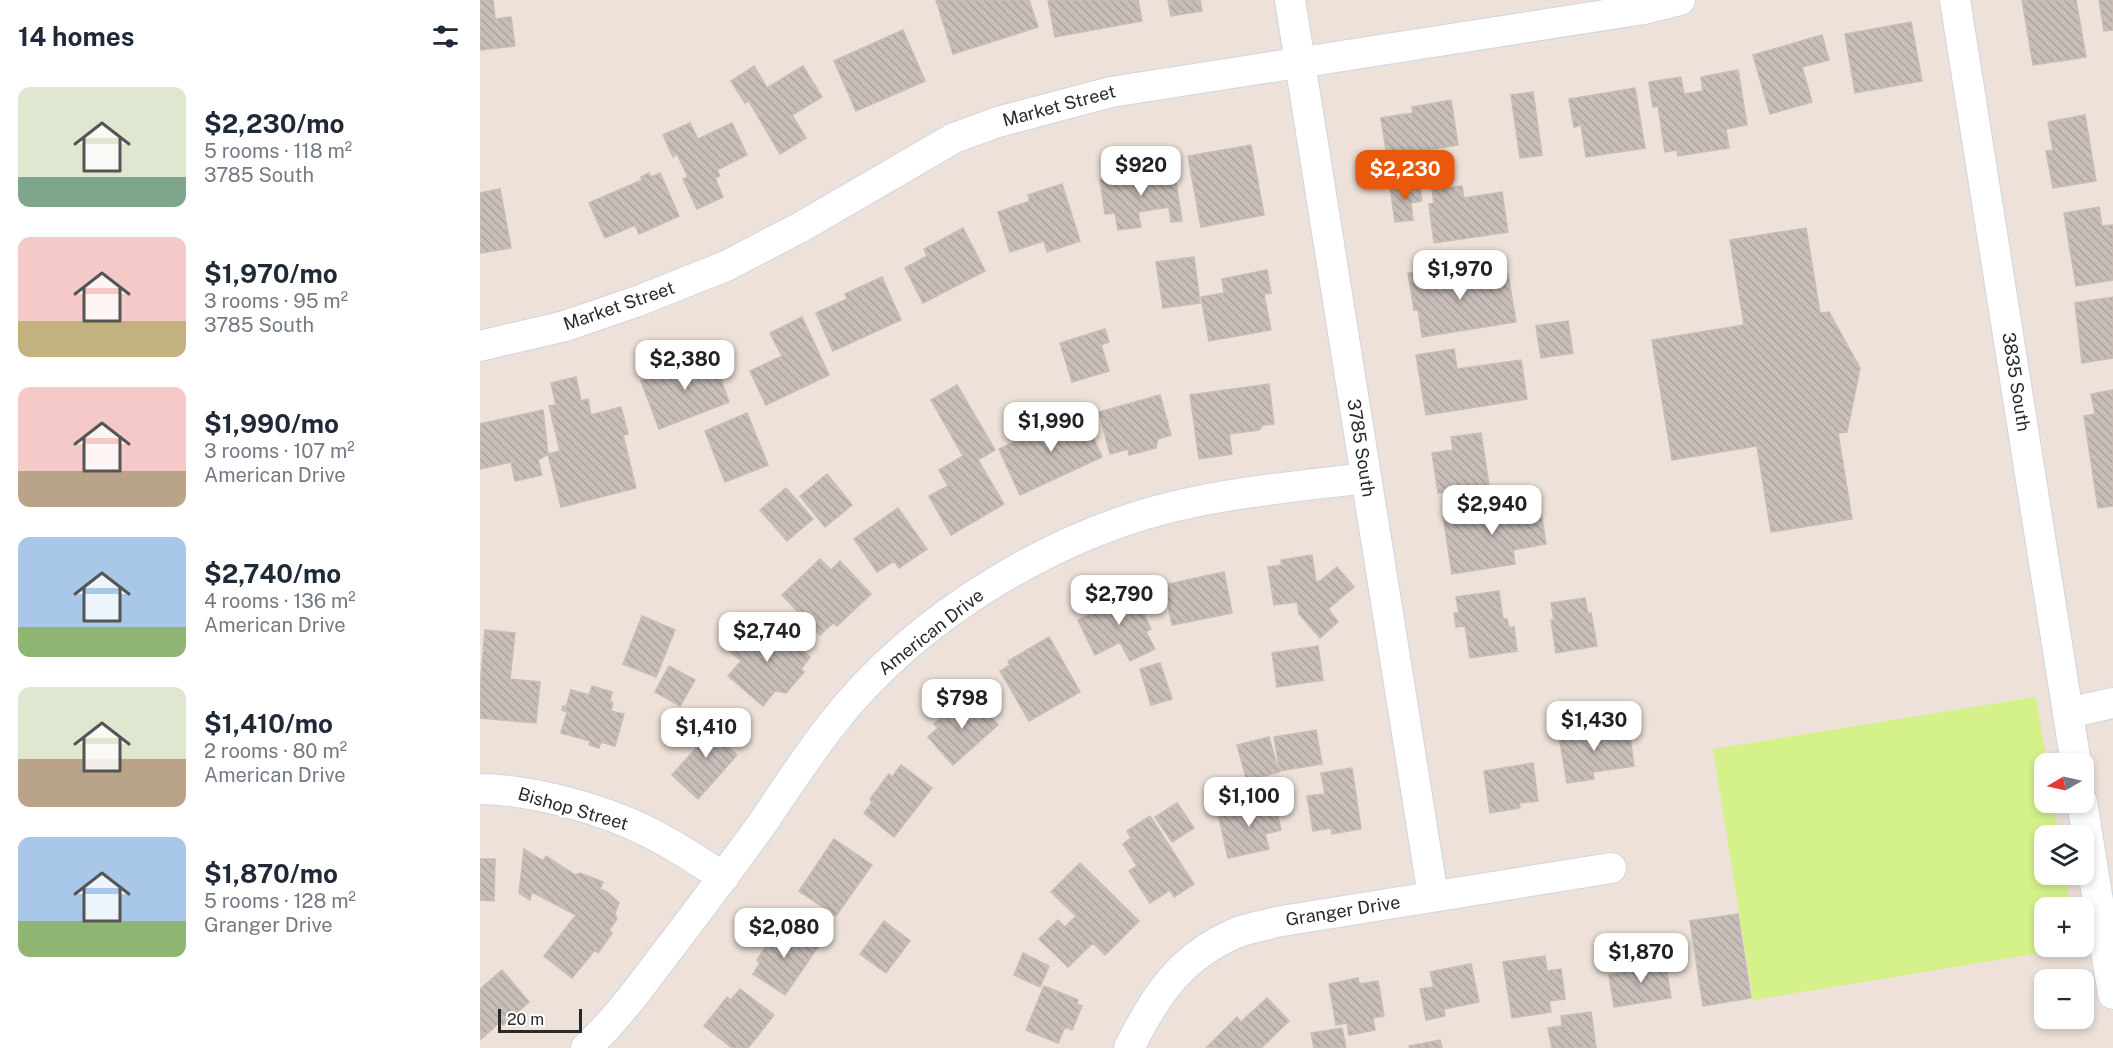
<!DOCTYPE html>
<meta charset="utf-8">
<style>
body{margin:0;font-family:"Public Sans",sans-serif;background:#f6f6f7;color:#1f2937;height:100vh;display:flex;flex-direction:column;font-size:22px;white-space:nowrap}
*{box-sizing:border-box;margin:0}
p{font-size:20px;color:#747a83}
.icon{flex:none;width:33px;height:33px;fill:none;stroke:currentColor;stroke-width:2;stroke-linecap:round;stroke-linejoin:round}
.map{position:relative;flex:1;overflow:hidden}
.drawer{display:flex;flex-direction:column;background:#fff;width:480px}
.drawer>*{flex:none}
.needle{width:39px;rotate:261deg}
.fabs{position:absolute;left:1554px;top:753px;display:grid;gap:12px}
.fabs a{display:grid;place-items:center;width:60px;height:60px;border-radius:12px;background:#fff;box-shadow:0 3px 9px #0003;font-size:30px}
.scale{position:absolute;left:18px;bottom:15px;width:84px;box-sizing:border-box;padding-left:6px;border:3px solid #292929;border-top:0;font-size:16px;line-height:21px;white-space:nowrap;color:#292929;-webkit-text-stroke:4px #fff;paint-order:stroke}
.price{position:absolute;translate:-50% -51px;padding:0 14px;border-radius:12px;background:#fff;color:#222;font-size:20px;line-height:39px;filter:drop-shadow(0 2px 3px #0008)}
.price::after{content:'';position:absolute;left:50%;top:36px;width:18px;height:14px;margin-left:-9px;background:inherit;clip-path:polygon(0 0,100% 0,50% 100%)}
.price.selected{background:#ea580c;color:#fff}
ul{padding:0;list-style:none}
li{display:flex;align-items:center;gap:18px;height:150px;padding:0 18px}
li span{display:grid;place-items:center;flex:none;width:168px;height:120px;border-radius:12px;color:#555}
li>.icon{margin-inline-start:auto}
span .icon{width:72px;height:72px;fill:#fffc;stroke-width:1}
li b{font-size:26px}
h2{display:flex;justify-content:space-between;align-items:center;height:72px;padding:0 18px;font-size:26px}
main{display:flex;flex:1;min-height:0}
.map>svg:first-child{display:block}
.pitch{fill:#d5f28a}
.building{fill:url(#building-back-hatch);stroke:#c8bdb2;stroke-width:1.5}
.lines{fill:none;stroke-linecap:round;stroke-linejoin:round}
.minor-casing{stroke:#ced5e3;stroke-width:32}
.minor{stroke:#fff;stroke-width:30}
.labels{text-anchor:middle;stroke-width:5;stroke-linejoin:round;paint-order:stroke}
.street-label{font-size:18px;fill:#292929;stroke:#fff}
</style>
<main>
<section class="drawer">
<h2>14 homes<svg class="icon" aria-label="filters" viewBox="0 0 24 24"><path d="M4 7h16M4 17h16"/><circle cx="9" cy="7" r="2"/><circle cx="15" cy="17" r="2"/></svg></h2>
<ul>
<li><span style="background:linear-gradient(#dfe7d0 75%,#7fa58c 0)"><svg class="icon" aria-label="home" viewBox="0 0 24 24"><path d="M3 11l9-7 9 7M6 9v11h12V9"/></svg></span><div><b>$2,230/mo</b><p>5 rooms · 118 m²</p><p>3785 South</p></div></li>
<li><span style="background:linear-gradient(#f6c9c9 70%,#c2b280 0)"><svg class="icon" aria-label="home" viewBox="0 0 24 24"><path d="M3 11l9-7 9 7M6 9v11h12V9"/></svg></span><div><b>$1,970/mo</b><p>3 rooms · 95 m²</p><p>3785 South</p></div></li>
<li><span style="background:linear-gradient(#f6c9c9 70%,#b9a48a 0)"><svg class="icon" aria-label="home" viewBox="0 0 24 24"><path d="M3 11l9-7 9 7M6 9v11h12V9"/></svg></span><div><b>$1,990/mo</b><p>3 rooms · 107 m²</p><p>American Drive</p></div></li>
<li><span style="background:linear-gradient(#a9c7e8 75%,#8fb573 0)"><svg class="icon" aria-label="home" viewBox="0 0 24 24"><path d="M3 11l9-7 9 7M6 9v11h12V9"/></svg></span><div><b>$2,740/mo</b><p>4 rooms · 136 m²</p><p>American Drive</p></div></li>
<li><span style="background:linear-gradient(#dfe7d0 60%,#b9a48a 0)"><svg class="icon" aria-label="home" viewBox="0 0 24 24"><path d="M3 11l9-7 9 7M6 9v11h12V9"/></svg></span><div><b>$1,410/mo</b><p>2 rooms · 80 m²</p><p>American Drive</p></div></li>
<li><span style="background:linear-gradient(#a9c7e8 70%,#8fb573 0)"><svg class="icon" aria-label="home" viewBox="0 0 24 24"><path d="M3 11l9-7 9 7M6 9v11h12V9"/></svg></span><div><b>$1,870/mo</b><p>5 rooms · 128 m²</p><p>Granger Drive</p></div></li>
</ul>
</section>
<div class="map">
<svg width="1633" height="1048" viewBox="0 0 1633 1048">
<defs>
<pattern id="building-back-hatch" width="6" height="6" patternUnits="userSpaceOnUse" patternTransform="scale(1.5)"><rect width="6" height="6" fill="#c8beb9"/><path d="M-1 5l2 2M0 0l6 6M5-1l2 2" fill="none" stroke="#aca39f"/></pattern>
</defs>
<rect width="100%" height="100%" fill="#ede1d9"/>
<path class="pitch" d="M 1556,697 L 1567,763 L 1564,764 L 1564,802 L 1573,803 L 1579,835 L 1564,836 L 1564,874 L 1585,875 L 1590,907 L 1564,908 L 1564,946 L 1597,947 L 1273,1000 L 1233,749 Z"/>
<path class="building" d="M 0,0 L 13,0 L 15,19 L 31,17 L 35,46 L 0,50 Z
M 456,0 L 549,0 L 558,27 L 473,54 Z
M 568,0 L 658,0 L 662,21 L 575,37 Z
M 688,0 L 720,0 L 722,11 L 691,16 Z
M 1542,0 L 1596,0 L 1606,57 L 1553,65 Z
M 1619,0 L 1633,0 L 1633,30 L 1624,31 Z
M 1431,22 L 1442,81 L 1375,93 L 1365,34 Z
M 423,30 L 445,81 L 376,111 L 354,61 Z
M 1342,35 L 1349,60 L 1322,67 L 1332,102 L 1290,114 L 1273,55 Z
M 274,66 L 287,88 L 323,66 L 342,97 L 312,115 L 326,138 L 300,154 L 269,101 L 265,103 L 251,81 Z
M 1258,70 L 1267,125 L 1246,129 L 1249,148 L 1198,156 L 1197,150 L 1185,152 L 1178,106 L 1173,107 L 1169,82 L 1201,77 L 1204,94 L 1223,91 L 1221,77 Z
M 1155,88 L 1165,148 L 1106,157 L 1101,125 L 1094,127 L 1089,99 Z
M 1053,92 L 1062,155 L 1040,158 L 1031,95 Z
M 971,100 L 978,145 L 907,157 L 901,118 L 933,113 L 932,107 Z
M 1605,115 L 1616,181 L 1573,188 L 1566,151 L 1573,150 L 1568,122 Z
M 210,123 L 218,139 L 252,123 L 267,155 L 237,170 L 240,176 L 235,178 L 243,197 L 217,209 L 203,179 L 208,177 L 197,154 L 193,157 L 183,135 Z
M 771,145 L 784,215 L 721,227 L 708,156 Z
M 694,169 L 702,221 L 691,222 L 689,207 L 658,212 L 661,227 L 638,230 L 635,213 L 625,214 L 620,180 Z
M 169,173 L 171,177 L 180,173 L 199,216 L 159,234 L 155,225 L 125,238 L 109,203 L 162,180 L 161,177 Z
M 939,183 L 942,201 L 931,203 L 933,220 L 915,222 L 910,187 Z
M 582,184 L 600,241 L 567,252 L 564,241 L 530,252 L 518,212 L 550,201 L 548,195 Z
M 982,186 L 984,198 L 1022,192 L 1028,232 L 954,243 L 949,204 L 954,203 L 952,190 Z
M 20,189 L 31,248 L 0,253 L 0,193 Z
M 1619,207 L 1622,226 L 1633,225 L 1633,280 L 1596,286 L 1584,213 Z
M 483,228 L 505,271 L 443,303 L 425,268 L 447,256 L 444,249 Z
M 1326,228 L 1340,313 L 1349,312 L 1380,368 L 1367,432 L 1358,433 L 1372,519 L 1291,532 L 1277,446 L 1192,460 L 1172,340 L 1264,325 L 1250,240 Z
M 714,257 L 720,303 L 683,308 L 676,262 Z
M 979,265 L 981,281 L 1028,274 L 1036,322 L 942,337 L 938,310 L 934,310 L 928,273 Z
M 787,270 L 791,293 L 784,294 L 791,330 L 729,341 L 721,297 L 744,293 L 742,279 Z
M 402,277 L 421,320 L 353,351 L 336,313 L 367,299 L 365,294 Z
M 1633,297 L 1633,358 L 1602,363 L 1595,303 Z
M 322,317 L 349,375 L 286,405 L 270,371 L 302,356 L 290,333 Z
M 1088,321 L 1093,353 L 1061,358 L 1056,326 Z
M 625,329 L 629,342 L 621,345 L 629,371 L 592,382 L 580,343 Z
M 974,349 L 977,369 L 1041,360 L 1047,399 L 946,415 L 936,355 Z
M 232,354 L 249,402 L 179,429 L 161,381 Z
M 96,377 L 101,401 L 108,399 L 111,415 L 141,407 L 148,434 L 143,435 L 156,488 L 81,507 L 68,454 L 80,451 L 69,406 L 76,405 L 71,383 Z
M 789,384 L 794,424 L 783,425 L 779,430 L 749,434 L 752,454 L 719,459 L 710,395 Z
M 477,385 L 515,450 L 498,460 L 524,504 L 471,535 L 449,496 L 468,486 L 459,470 L 483,456 L 451,400 Z
M 1633,390 L 1633,506 L 1618,508 L 1604,416 L 1615,414 L 1611,394 Z
M 680,395 L 691,435 L 678,439 L 676,448 L 649,455 L 648,449 L 630,454 L 619,412 Z
M 63,410 L 68,454 L 58,460 L 62,475 L 35,481 L 31,462 L 0,469 L 0,424 Z
M 601,411 L 622,457 L 540,495 L 519,449 Z
M 267,413 L 288,465 L 245,482 L 225,431 Z
M 1001,433 L 1009,485 L 958,493 L 952,453 L 973,450 L 971,437 Z
M 347,474 L 372,505 L 345,527 L 320,496 Z
M 306,488 L 333,519 L 307,541 L 280,510 Z
M 1059,500 L 1066,544 L 1033,550 L 1035,564 L 972,574 L 963,516 Z
M 418,508 L 447,549 L 419,568 L 414,561 L 397,572 L 374,539 Z
M 832,555 L 836,582 L 840,581 L 857,567 L 874,587 L 848,609 L 858,622 L 840,638 L 819,614 L 817,602 L 794,605 L 788,567 L 802,565 L 801,560 Z
M 340,559 L 351,570 L 360,561 L 391,594 L 357,626 L 353,623 L 340,635 L 302,595 Z
M 744,572 L 752,613 L 692,625 L 684,585 Z
M 652,589 L 671,629 L 666,632 L 675,649 L 650,661 L 640,642 L 615,655 L 598,620 L 618,611 L 615,606 Z
M 1019,591 L 1023,619 L 1027,619 L 1029,628 L 1034,627 L 1037,651 L 990,658 L 985,626 L 976,627 L 974,613 L 979,613 L 976,597 Z
M 1105,598 L 1108,614 L 1111,613 L 1117,646 L 1076,653 L 1071,620 L 1074,620 L 1071,603 Z
M 162,616 L 195,630 L 176,677 L 143,664 Z
M 291,624 L 330,657 L 321,669 L 324,672 L 306,693 L 295,691 L 283,706 L 248,676 L 261,661 L 247,649 L 266,628 L 279,639 Z
M 5,630 L 35,633 L 30,679 L 60,682 L 56,723 L 0,718 L 0,687 Z
M 569,637 L 600,692 L 549,721 L 520,671 L 530,665 L 528,661 Z
M 838,646 L 843,680 L 797,687 L 792,653 Z
M 680,663 L 692,699 L 671,705 L 660,669 Z
M 189,666 L 215,680 L 200,706 L 175,692 Z
M 112,686 L 132,692 L 130,701 L 133,703 L 131,711 L 144,714 L 135,746 L 121,742 L 119,748 L 109,745 L 110,741 L 81,733 L 87,712 L 82,710 L 83,706 L 86,707 L 91,690 L 109,695 Z
M 494,698 L 518,725 L 473,765 L 448,737 L 458,728 L 454,724 L 477,703 L 482,709 Z
M 228,716 L 252,737 L 246,745 L 257,755 L 218,799 L 192,775 L 225,738 L 215,730 Z
M 1113,725 L 1114,734 L 1149,729 L 1154,766 L 1113,772 L 1114,779 L 1087,783 L 1078,730 Z
M 836,730 L 842,764 L 800,771 L 794,737 Z
M 789,737 L 799,772 L 767,781 L 757,745 Z
M 1053,763 L 1058,801 L 1039,803 L 1040,808 L 1010,813 L 1004,771 Z
M 421,765 L 452,788 L 414,837 L 384,813 L 392,802 L 390,799 L 409,774 L 412,777 Z
M 872,768 L 881,829 L 852,834 L 851,828 L 833,831 L 827,796 L 845,794 L 841,773 Z
M 794,800 L 801,830 L 785,834 L 789,849 L 748,858 L 738,813 Z
M 697,803 L 714,828 L 692,842 L 675,817 Z
M 670,816 L 714,884 L 694,897 L 690,890 L 670,903 L 649,871 L 657,866 L 643,844 L 651,838 L 647,831 Z
M 354,839 L 392,865 L 356,916 L 319,891 Z
M 44,849 L 63,861 L 66,856 L 95,875 L 100,873 L 123,882 L 120,889 L 127,892 L 139,903 L 135,913 L 137,919 L 129,930 L 132,933 L 118,953 L 115,950 L 92,978 L 64,956 L 96,915 L 52,892 L 50,900 L 39,893 Z
M 0,859 L 15,859 L 14,901 L 0,900 Z
M 600,863 L 659,921 L 625,955 L 613,943 L 588,967 L 559,939 L 578,920 L 585,927 L 596,916 L 571,892 Z
M 1258,914 L 1271,998 L 1223,1006 L 1210,921 Z
M 404,921 L 430,941 L 406,973 L 380,954 Z
M 307,925 L 338,947 L 305,995 L 273,974 L 280,963 L 277,960 L 294,934 L 298,937 Z
M 543,953 L 569,966 L 560,987 L 534,975 Z
M 1065,956 L 1067,971 L 1081,969 L 1085,999 L 1069,1001 L 1071,1012 L 1032,1018 L 1023,962 Z
M 1185,960 L 1191,998 L 1134,1007 L 1129,975 L 1144,972 L 1143,967 Z
M 991,964 L 999,1002 L 964,1009 L 965,1016 L 946,1020 L 940,989 L 954,987 L 950,972 Z
M 22,970 L 49,1002 L 23,1025 L 20,1022 L 1,1039 L 0,989 Z
M 878,978 L 879,984 L 898,981 L 904,1016 L 893,1018 L 895,1030 L 869,1035 L 867,1023 L 856,1025 L 849,984 Z
M 564,986 L 598,1000 L 597,1004 L 602,1006 L 592,1030 L 585,1027 L 578,1043 L 546,1030 Z
M 260,989 L 294,1015 L 268,1048 L 252,1048 L 224,1026 L 247,997 L 251,1000 Z
M 787,998 L 809,1021 L 781,1048 L 727,1047 L 757,1017 L 761,1022 Z
M 1111,1012 L 1116,1048 L 1072,1048 L 1068,1028 L 1082,1026 L 1081,1016 Z
M 862,1028 L 866,1048 L 834,1048 L 831,1033 Z
M 960,1040 L 962,1048 L 930,1048 L 929,1046 Z"/>
<g class="lines">
<g class="minor-casing">
<path id="minor" d="M 810,0 L 953,896
M 1475,0 L 1596,764
M 0,346 L 85,326 L 158,301 L 246,266 L 321,227 L 474,138 L 518,122 L 631,92 L 1164,9 L 1200,0
M 1588,713 L 1633,703
M 0,789 C 58,790 135,812 185,841 C 205,852 224,865 244,877
M 1602,802 L 1633,994
M 106,1048 C 136,1020 160,987 185,954 C 218,911 250,868 282,824 C 305,790 327,756 352,724 C 437,615 580,529 714,502 C 771,490 829,485 886,478
M 649,1048 C 675,996 700,957 756,933 C 768,928 783,926 796,922 L 1131,868"/>
</g>
<use href="#minor" class="minor"/>
</g>
<g class="labels">
<g class="street-label">
<text transform="translate(579 106) rotate(-15)" y="6">Market Street</text>
<text transform="translate(139 306) rotate(-19)" y="6">Market Street</text>
<text transform="translate(1536 382) rotate(81)" y="6">3835 South</text>
<text transform="translate(881 448) rotate(81)" y="6">3785 South</text>
<text transform="translate(451 632) rotate(-38)" y="6">American Drive</text>
<text transform="translate(93 809) rotate(16)" y="6">Bishop Street</text>
<text transform="translate(863 911) rotate(-9)" y="6">Granger Drive</text>
</g>
</g>
</svg>
<div class="fabs">
<a><svg class="needle" viewBox="-14 -14 28 28"><path d="M0-13l5 13h-10z" fill="#e53935"/><path d="M0 13l5-13h-10z" fill="#747a83"/></svg></a>
<a><svg class="icon" aria-label="layers" viewBox="0 0 24 24"><path d="M12 4l9 5-9 5-9-5zM3 14l9 5 9-5"/></svg></a>
<a>+</a>
<a>−</a>
</div>
<div class="scale">20 m</div>
<b class="price" style="left:661px;top:197px">$920</b>
<b class="price selected" style="left:925px;top:201px">$2,230</b>
<b class="price" style="left:980px;top:301px">$1,970</b>
<b class="price" style="left:205px;top:391px">$2,380</b>
<b class="price" style="left:571px;top:453px">$1,990</b>
<b class="price" style="left:1012px;top:536px">$2,940</b>
<b class="price" style="left:639px;top:626px">$2,790</b>
<b class="price" style="left:287px;top:663px">$2,740</b>
<b class="price" style="left:482px;top:730px">$798</b>
<b class="price" style="left:1114px;top:752px">$1,430</b>
<b class="price" style="left:226px;top:759px">$1,410</b>
<b class="price" style="left:769px;top:828px">$1,100</b>
<b class="price" style="left:304px;top:959px">$2,080</b>
<b class="price" style="left:1161px;top:984px">$1,870</b>
</div>
</main>
